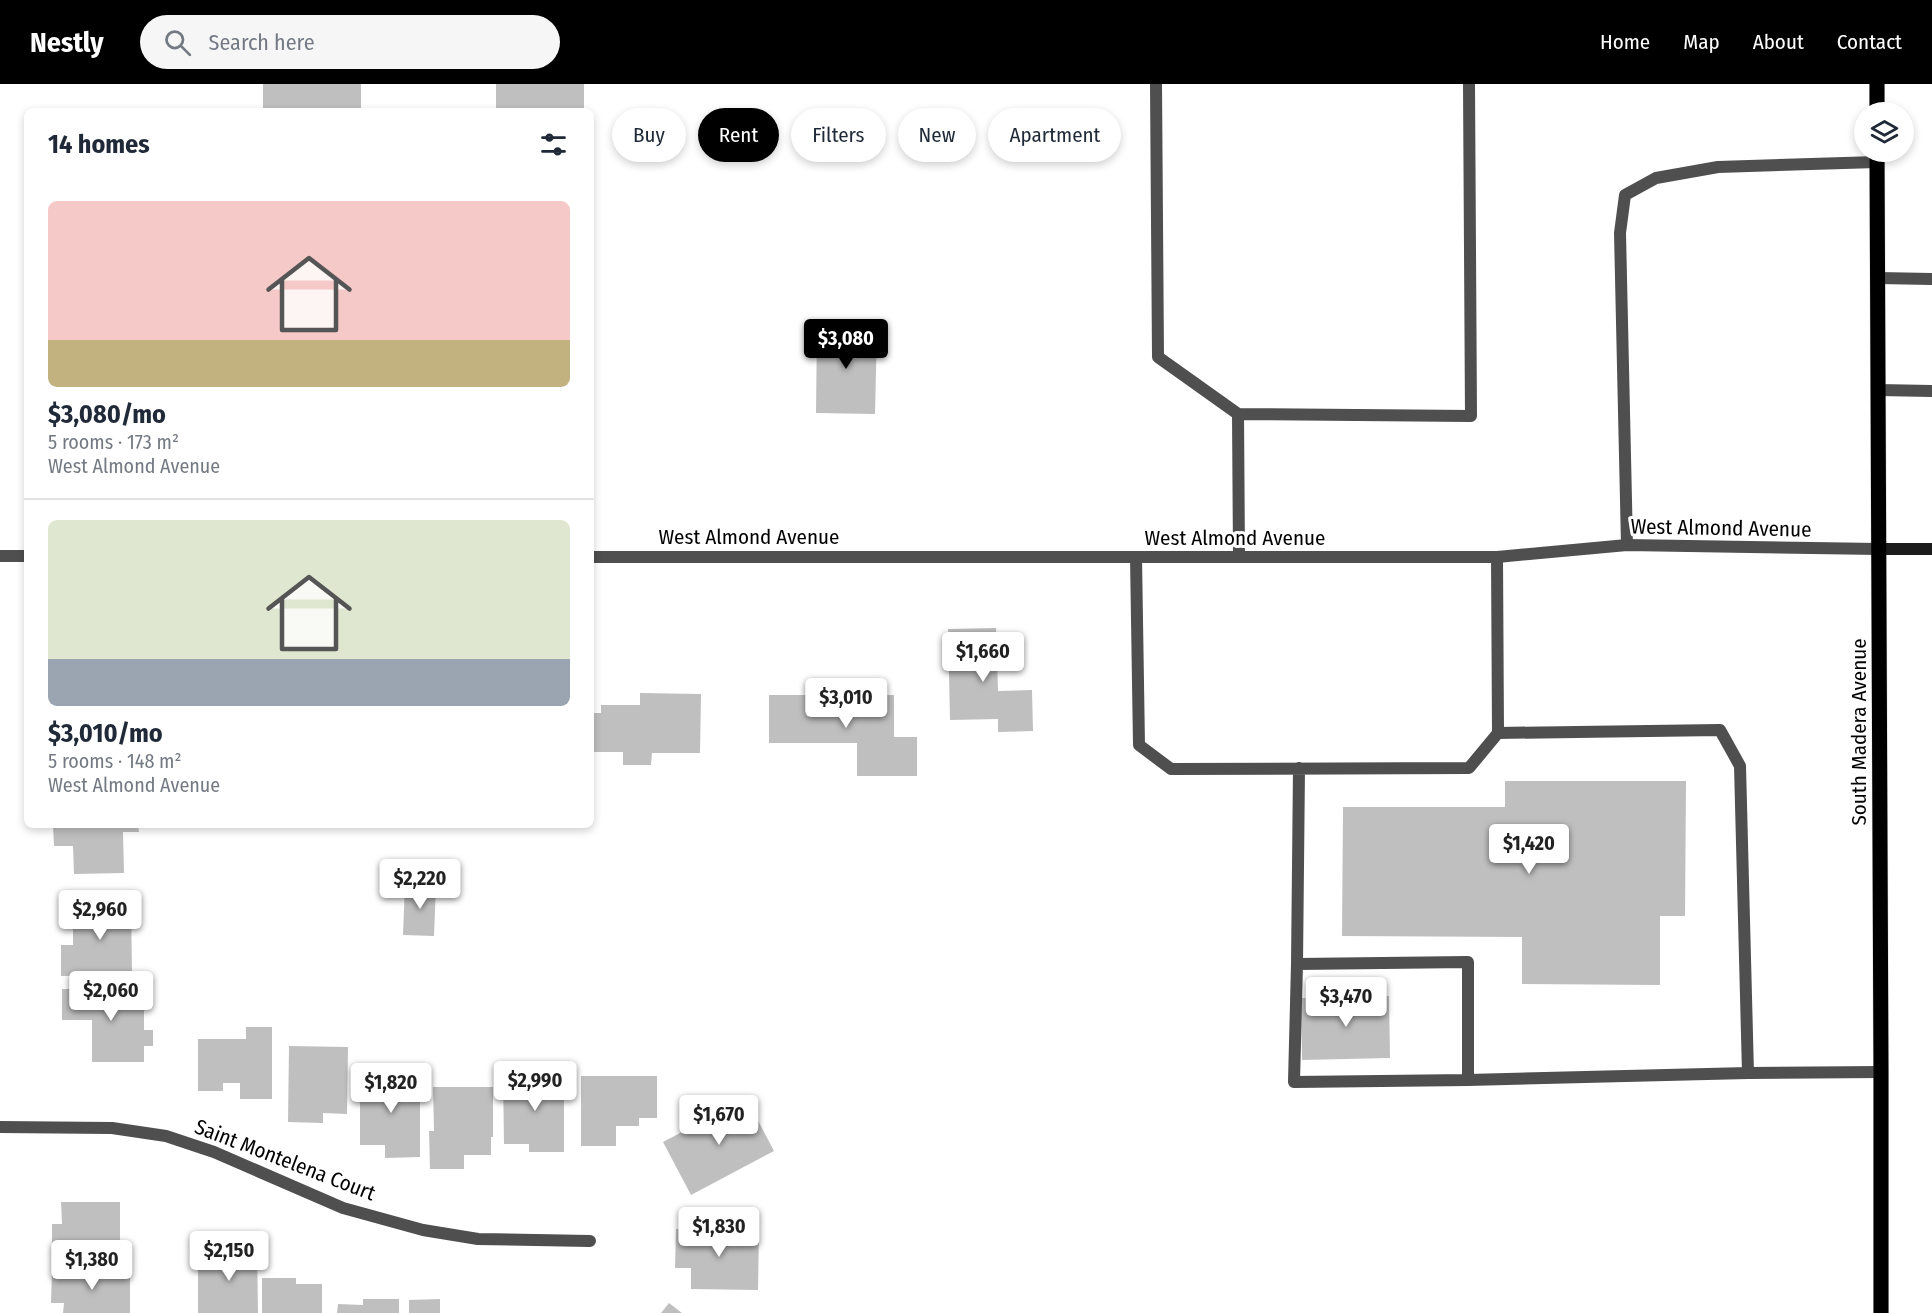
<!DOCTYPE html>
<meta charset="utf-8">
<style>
body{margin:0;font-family:"Fira Sans Condensed",sans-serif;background:#f6f6f7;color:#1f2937;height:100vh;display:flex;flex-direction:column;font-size:22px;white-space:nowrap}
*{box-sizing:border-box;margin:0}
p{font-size:20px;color:#747a83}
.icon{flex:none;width:33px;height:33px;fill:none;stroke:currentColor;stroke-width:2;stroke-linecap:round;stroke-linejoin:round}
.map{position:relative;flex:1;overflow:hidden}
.drawer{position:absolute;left:24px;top:24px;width:570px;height:720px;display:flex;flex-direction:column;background:#fff;border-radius:9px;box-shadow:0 3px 9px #0003}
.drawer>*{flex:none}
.guide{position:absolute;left:612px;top:24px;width:570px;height:54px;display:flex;gap:12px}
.tools{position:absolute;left:1854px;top:18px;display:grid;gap:12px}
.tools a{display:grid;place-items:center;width:60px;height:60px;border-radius:50%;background:#fff;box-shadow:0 3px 9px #0003;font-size:30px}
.price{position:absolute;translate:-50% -51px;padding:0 14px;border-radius:6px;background:#fff;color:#222;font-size:20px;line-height:39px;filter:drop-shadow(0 2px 3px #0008)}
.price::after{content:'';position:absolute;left:50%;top:36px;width:18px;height:14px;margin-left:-9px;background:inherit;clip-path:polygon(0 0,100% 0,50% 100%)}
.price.current{background:#000;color:#fff}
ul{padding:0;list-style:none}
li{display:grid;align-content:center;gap:12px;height:318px;padding:0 24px}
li+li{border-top:2px solid #e0e1e3}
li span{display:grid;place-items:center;height:186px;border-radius:9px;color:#555}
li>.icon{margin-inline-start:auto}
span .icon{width:108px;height:108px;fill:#fffc;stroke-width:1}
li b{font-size:26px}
h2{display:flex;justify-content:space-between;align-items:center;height:72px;padding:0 24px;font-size:26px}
.chip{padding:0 21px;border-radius:27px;background:#fff;box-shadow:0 3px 9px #0003;font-size:21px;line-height:54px}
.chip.current{background:#000;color:#fff}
header{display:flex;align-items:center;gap:36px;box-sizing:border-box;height:84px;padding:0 30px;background:#000;color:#fff}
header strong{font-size:28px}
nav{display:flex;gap:33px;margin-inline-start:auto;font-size:21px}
.search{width:420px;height:54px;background:#f6f6f7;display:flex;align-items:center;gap:15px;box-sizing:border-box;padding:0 21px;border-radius:33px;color:#747a83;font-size:22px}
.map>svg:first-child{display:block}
.building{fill:#bfbfbf}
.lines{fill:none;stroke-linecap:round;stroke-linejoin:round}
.primary-casing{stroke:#dbdbdb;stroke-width:16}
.service{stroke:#4f4f4f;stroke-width:12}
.minor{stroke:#4f4f4f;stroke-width:12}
.secondary{stroke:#1c1c1c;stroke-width:12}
.primary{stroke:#000;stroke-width:15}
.labels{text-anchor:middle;stroke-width:6;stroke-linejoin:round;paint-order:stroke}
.street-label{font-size:21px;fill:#000;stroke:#fff}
</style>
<header>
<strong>Nestly</strong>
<div class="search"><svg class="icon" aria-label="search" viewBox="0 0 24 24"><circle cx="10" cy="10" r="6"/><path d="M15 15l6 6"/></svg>Search here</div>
<nav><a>Home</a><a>Map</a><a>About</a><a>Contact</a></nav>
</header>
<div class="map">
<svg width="1932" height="1229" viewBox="0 0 1932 1229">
<rect width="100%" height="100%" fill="#fff"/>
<path class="building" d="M 263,0 L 361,0 L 361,27 L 263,27 Z
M 496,0 L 584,0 L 584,27 L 496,27 Z
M 817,242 L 877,243 L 875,330 L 816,329 Z
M 996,544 L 998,607 L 1032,606 L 1033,647 L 998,648 L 998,635 L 950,636 L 948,545 Z
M 640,609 L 701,610 L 700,669 L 652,669 L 651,681 L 623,681 L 623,668 L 591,668 L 591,629 L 601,629 L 601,621 L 640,621 Z
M 769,611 L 894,611 L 894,653 L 917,653 L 917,692 L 857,692 L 857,659 L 769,659 Z
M 1505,697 L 1686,697 L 1685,832 L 1660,832 L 1660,901 L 1522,900 L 1522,853 L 1342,852 L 1343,723 L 1505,723 Z
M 53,741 L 138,741 L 139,748 L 123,748 L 124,789 L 74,790 L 73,762 L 54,762 Z
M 405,800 L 436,801 L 434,852 L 403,851 Z
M 77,818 L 131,818 L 132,891 L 61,892 L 61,861 L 73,861 L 73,845 L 78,845 Z
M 62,905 L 144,905 L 144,946 L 153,946 L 153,962 L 144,962 L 144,978 L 92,978 L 92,936 L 62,936 Z
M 1389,912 L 1390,974 L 1302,976 L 1301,914 Z
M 246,943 L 272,943 L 272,1015 L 240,1015 L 240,999 L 223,999 L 223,1007 L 198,1007 L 198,955 L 246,955 Z
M 289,962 L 348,963 L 347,1030 L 323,1029 L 323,1039 L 288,1038 Z
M 360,991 L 420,991 L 420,1073 L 385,1074 L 385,1061 L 360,1061 Z
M 503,991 L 564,991 L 564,1068 L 529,1068 L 529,1060 L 504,1060 Z
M 581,992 L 657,992 L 657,1034 L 639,1034 L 639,1042 L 616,1042 L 616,1062 L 581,1062 Z
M 433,1003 L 493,1003 L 493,1053 L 491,1053 L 491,1071 L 464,1071 L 464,1085 L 430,1085 L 429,1047 L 434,1047 Z
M 746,1014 L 774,1067 L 691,1111 L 663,1058 Z
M 61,1118 L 120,1118 L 120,1175 L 52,1175 L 52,1140 L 62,1140 Z
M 676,1145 L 759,1147 L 758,1206 L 691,1205 L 691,1184 L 675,1184 Z
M 257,1161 L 258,1229 L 198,1229 L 198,1176 L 223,1176 L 223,1162 Z
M 52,1186 L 130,1187 L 130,1229 L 63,1229 L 64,1219 L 51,1219 Z
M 262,1194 L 296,1194 L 296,1200 L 322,1200 L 322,1229 L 262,1229 Z
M 363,1215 L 399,1215 L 399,1229 L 337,1229 L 338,1220 L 363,1221 Z
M 440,1215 L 440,1229 L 409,1229 L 409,1216 Z
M 669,1219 L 682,1229 L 661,1229 Z"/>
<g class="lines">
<g class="primary-casing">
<path id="primary" d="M 1877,0 L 1877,28
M 1877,68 L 1881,988 L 1881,1229"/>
</g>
<path class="service" d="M 1156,0 L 1158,273 L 1238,330 L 1471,332 L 1469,0
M 1878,194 L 1932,195
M 1878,306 L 1932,307
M 1238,330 L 1239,473
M 1627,461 L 1620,149 L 1625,111 L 1656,94 L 1718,83 L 1877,78
M 1136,473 L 1139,661 L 1171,685 L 1469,684 L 1498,649 L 1720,646 L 1740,682 L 1748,989 L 1881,988
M 1497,473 L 1498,649
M 1299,684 L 1297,880 L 1468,878 L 1468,996 L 1748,989
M 1297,880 L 1294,998 L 1468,996"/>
<path class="minor" d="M 0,472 L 27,472
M 591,473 L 1497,473 L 1627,461 L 1879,465
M 0,1043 L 112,1044 L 166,1052 L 214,1068 L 343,1124 L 423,1146 L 478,1155 L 590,1157"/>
<path class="secondary" d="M 1879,465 L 1932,465"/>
<use href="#primary" class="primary"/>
</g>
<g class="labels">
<g class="street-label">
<text transform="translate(1721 444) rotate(1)" y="7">West Almond Avenue</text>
<text x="749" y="460">West Almond Avenue</text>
<text x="1235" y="461">West Almond Avenue</text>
<text transform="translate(1859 648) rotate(-90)" y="7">South Madera Avenue</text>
<text transform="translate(285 1076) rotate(21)" y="7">Saint Montelena Court</text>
</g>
</g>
</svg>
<div class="tools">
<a><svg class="icon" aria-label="layers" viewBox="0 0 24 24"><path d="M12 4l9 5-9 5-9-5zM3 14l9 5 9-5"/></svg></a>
</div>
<b class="price current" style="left:846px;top:286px">$3,080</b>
<b class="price" style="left:983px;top:599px">$1,660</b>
<b class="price" style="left:846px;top:645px">$3,010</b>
<b class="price" style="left:1529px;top:791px">$1,420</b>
<b class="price" style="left:420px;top:826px">$2,220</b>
<b class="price" style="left:100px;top:857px">$2,960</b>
<b class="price" style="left:111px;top:938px">$2,060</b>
<b class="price" style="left:1346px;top:944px">$3,470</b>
<b class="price" style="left:535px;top:1028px">$2,990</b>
<b class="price" style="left:391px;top:1030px">$1,820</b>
<b class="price" style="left:719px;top:1062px">$1,670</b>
<b class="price" style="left:719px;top:1174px">$1,830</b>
<b class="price" style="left:229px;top:1198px">$2,150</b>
<b class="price" style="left:92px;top:1207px">$1,380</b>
<div class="guide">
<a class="chip">Buy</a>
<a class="chip current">Rent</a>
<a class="chip">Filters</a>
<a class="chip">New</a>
<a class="chip">Apartment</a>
</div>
<section class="drawer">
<h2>14 homes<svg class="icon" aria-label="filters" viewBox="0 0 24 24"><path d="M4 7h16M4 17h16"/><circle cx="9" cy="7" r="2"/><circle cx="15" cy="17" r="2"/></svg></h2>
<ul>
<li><span style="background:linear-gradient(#f6c9c9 75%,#c2b280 0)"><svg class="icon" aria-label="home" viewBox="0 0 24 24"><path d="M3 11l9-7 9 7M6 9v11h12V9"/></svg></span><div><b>$3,080/mo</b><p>5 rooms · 173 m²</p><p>West Almond Avenue</p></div></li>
<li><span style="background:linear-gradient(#dfe7d0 75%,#9aa5b1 0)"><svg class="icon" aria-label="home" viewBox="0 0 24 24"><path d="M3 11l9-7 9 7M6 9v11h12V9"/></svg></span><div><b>$3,010/mo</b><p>5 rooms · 148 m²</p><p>West Almond Avenue</p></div></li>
</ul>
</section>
</div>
